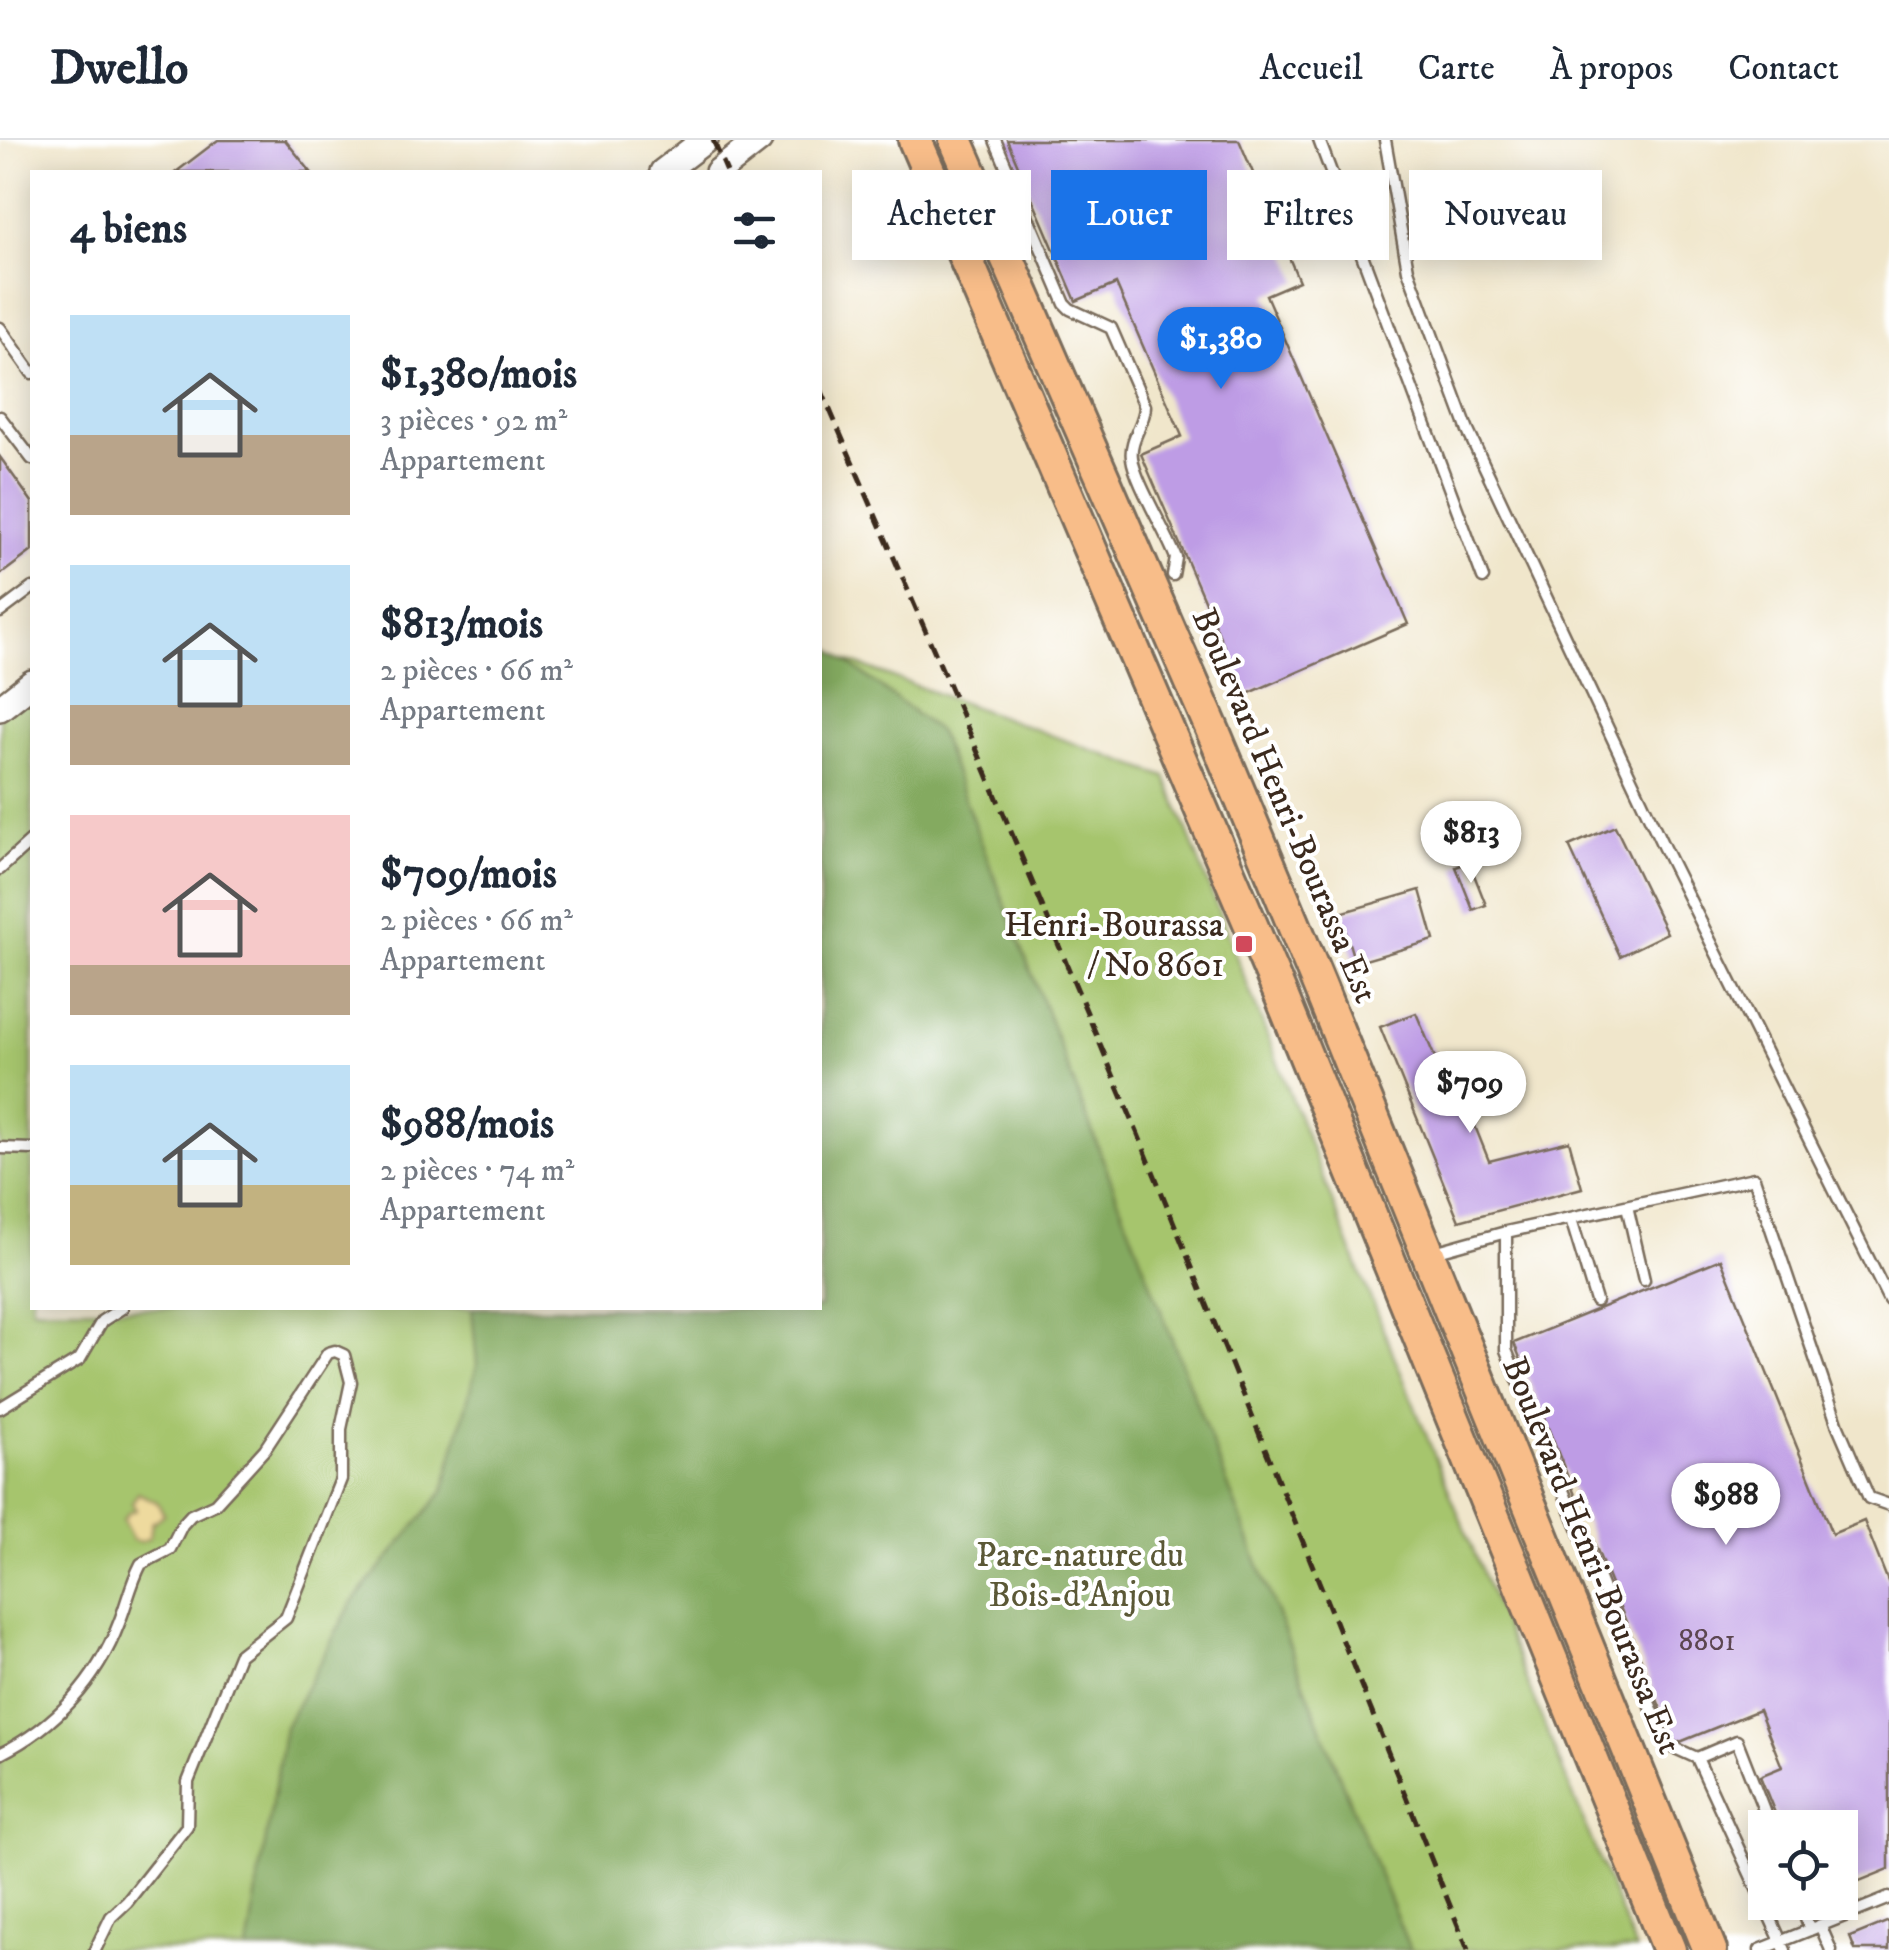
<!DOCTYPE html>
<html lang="fr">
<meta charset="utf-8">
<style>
body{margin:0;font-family:"IM FELL DW Pica",serif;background:#f2f2f3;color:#1f2937;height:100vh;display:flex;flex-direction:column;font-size:38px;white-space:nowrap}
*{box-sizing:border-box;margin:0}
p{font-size:32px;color:#747a83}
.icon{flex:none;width:55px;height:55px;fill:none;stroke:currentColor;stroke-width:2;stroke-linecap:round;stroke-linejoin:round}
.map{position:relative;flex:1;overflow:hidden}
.side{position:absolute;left:30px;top:30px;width:792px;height:1140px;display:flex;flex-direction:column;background:#fff;border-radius:0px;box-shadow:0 5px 25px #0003}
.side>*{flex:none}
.banner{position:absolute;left:852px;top:30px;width:885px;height:90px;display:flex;gap:20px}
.controls{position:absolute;left:1748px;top:1670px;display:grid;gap:20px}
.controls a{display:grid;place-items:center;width:110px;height:110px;border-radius:0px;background:#fff;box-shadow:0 5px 25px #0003;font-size:50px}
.price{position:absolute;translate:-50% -85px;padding:0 22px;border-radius:35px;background:#fff;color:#222;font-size:32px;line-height:65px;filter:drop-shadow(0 2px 5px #0008)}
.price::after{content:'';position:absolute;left:50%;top:60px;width:30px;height:22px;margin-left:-15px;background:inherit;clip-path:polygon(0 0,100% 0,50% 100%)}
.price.on{background:#1a73e8;color:#fff}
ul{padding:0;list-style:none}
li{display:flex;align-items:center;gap:30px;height:250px;padding:0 40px}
li span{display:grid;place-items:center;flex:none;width:280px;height:200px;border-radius:0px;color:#555}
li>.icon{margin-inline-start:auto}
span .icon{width:120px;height:120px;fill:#fffc;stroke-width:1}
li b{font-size:42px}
h2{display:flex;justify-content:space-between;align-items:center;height:120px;padding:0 40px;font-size:42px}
.pill{padding:0 35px;border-radius:0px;background:#fff;box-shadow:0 5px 25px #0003;font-size:35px;line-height:90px}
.pill.on{background:#1a73e8;color:#fff}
header{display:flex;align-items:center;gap:60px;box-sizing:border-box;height:140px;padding:0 50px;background:#fff;border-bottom:2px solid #e0e1e3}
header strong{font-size:48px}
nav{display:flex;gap:55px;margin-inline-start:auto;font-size:35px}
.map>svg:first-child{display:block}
.green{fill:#a6c56d;stroke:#707846;stroke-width:2.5}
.forest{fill:#84aa60;stroke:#606a3f;stroke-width:2.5}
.sand{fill:#eeda9e;stroke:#94825e;stroke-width:2.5}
.building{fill:#be9ce5}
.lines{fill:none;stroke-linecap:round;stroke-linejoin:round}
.service-casing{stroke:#7a6c5b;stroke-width:15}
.tertiary-casing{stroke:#7a6c5b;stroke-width:30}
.primary-casing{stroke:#7a6c5b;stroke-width:38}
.service{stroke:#fff;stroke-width:10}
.tertiary{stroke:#fff;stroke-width:25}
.primary{stroke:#f8bd89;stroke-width:32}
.rail{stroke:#3b2a1e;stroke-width:5;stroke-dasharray:15 8;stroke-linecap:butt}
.poi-dot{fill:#d1495b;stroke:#fff;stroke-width:4}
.labels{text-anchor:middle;stroke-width:8;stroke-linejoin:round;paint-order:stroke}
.number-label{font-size:30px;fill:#5c4650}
.street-label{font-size:35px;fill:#3b2a1e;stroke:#fff}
.poi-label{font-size:35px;fill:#3b2a1e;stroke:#fff;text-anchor:end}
.park-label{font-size:35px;fill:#5b5836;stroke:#fff}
</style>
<header>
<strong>Dwello</strong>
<nav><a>Accueil</a><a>Carte</a><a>À propos</a><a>Contact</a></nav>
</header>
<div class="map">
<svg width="1889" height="1810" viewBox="0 0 1889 1810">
<rect width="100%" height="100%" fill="#fff"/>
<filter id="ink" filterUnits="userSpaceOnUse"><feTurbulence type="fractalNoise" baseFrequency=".01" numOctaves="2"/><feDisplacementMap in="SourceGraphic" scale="20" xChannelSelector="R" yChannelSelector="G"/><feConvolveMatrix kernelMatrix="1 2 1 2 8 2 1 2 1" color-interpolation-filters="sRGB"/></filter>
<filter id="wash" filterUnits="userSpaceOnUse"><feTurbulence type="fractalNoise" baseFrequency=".0048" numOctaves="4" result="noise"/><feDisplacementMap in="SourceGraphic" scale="40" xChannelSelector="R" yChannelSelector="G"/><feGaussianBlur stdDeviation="2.25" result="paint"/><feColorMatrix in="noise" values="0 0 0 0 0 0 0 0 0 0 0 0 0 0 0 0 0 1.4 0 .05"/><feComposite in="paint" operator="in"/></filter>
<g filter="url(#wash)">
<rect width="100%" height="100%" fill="#f0e6cb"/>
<path class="green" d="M 820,511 L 1166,637 L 1353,1115 L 1636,1810 L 0,1810 L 0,569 L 32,544 L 32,1168 L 820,1168 Z"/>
<path class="forest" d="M 820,501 L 939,592 L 1343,1645 L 1410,1810 L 247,1810 L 285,1587 L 352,1463 L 443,1352 L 477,1225 L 472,1168 L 820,1168 Z"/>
<path class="sand" d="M 138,1353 L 157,1362 L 164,1374 L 152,1383 L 150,1397 L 141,1402 L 132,1400 L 123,1380 L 129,1372 L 136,1370 L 132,1363 Z"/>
<g id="blocks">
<path class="building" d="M 218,0 L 285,0 L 311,32 L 176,32 Z
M 1007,0 L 1239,0 L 1299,141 L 1266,155 L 1408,484 L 1245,555 L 1141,314 L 1182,296 L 1116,144 L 1076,161 Z
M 0,317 L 32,362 L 32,411 L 0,435 Z
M 1615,686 L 1667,793 L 1620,816 L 1569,706 Z
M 1469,722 L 1486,765 L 1473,770 L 1456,727 Z
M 1420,750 L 1434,800 L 1355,823 L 1340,773 Z
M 1416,873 L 1441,932 L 1452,929 L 1489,1021 L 1569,1001 L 1582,1048 L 1459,1081 L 1380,887 Z
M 1721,1119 L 1832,1394 L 1864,1381 L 1889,1444 L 1889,1729 L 1840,1749 L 1840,1688 L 1781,1688 L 1760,1636 L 1782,1627 L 1759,1570 L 1675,1604 L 1514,1203 Z
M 1889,1781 L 1889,1810 L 1855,1810 L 1850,1797 Z"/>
</g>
</g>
<g filter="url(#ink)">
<use href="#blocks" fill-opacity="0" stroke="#7a6c5b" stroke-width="2.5"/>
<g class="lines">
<g class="service-casing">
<path id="service" d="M 995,0 L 1065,164 L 1070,169 L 1111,188 L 1145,266 C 1145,284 1129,299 1132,318 C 1135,342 1166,391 1176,418 L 1173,435
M 1319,0 L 1483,438
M 1385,0 L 1408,130 L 1468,291 L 1664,708 L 1889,1160
M 0,188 L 32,233
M 0,277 L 32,319
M 0,472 L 32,448
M 0,729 L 32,700
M 0,1008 L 32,1009
M 1627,1066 L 1644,1140
M 1571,1079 L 1596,1161
M 1434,1112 L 1506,1092
M 0,1268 L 80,1219 L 102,1181 L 122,1168
M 0,1614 C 56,1586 97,1541 119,1483 C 127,1463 131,1443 141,1424 L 170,1409 L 182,1385 L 191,1375 L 215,1364 L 265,1309 L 328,1213 L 335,1211 L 344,1215 L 351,1242 L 341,1289 L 341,1339 L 286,1478 L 239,1515 L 188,1642 L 187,1686 L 127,1762 L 111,1777 L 95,1810
M 1697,1618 L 1666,1604 L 1506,1210 L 1506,1092 L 1754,1038 L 1838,1286 L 1869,1358 L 1889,1365
M 1771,1688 L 1737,1601 L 1697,1618 L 1785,1810
M 1800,1762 L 1810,1790
M 1820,1785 L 1831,1810
M 1760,1810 L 1889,1758"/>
</g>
<g class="tertiary-casing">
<path id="tertiary" d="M 663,32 L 705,0
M 718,32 L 759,0
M 0,568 L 32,543"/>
</g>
<g class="primary-casing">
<path id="primary" d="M 915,0 L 1283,860 L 1669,1810
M 956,0 L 1216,598 L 1319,845 L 1710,1810"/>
</g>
<use href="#service" class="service"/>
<use href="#tertiary" class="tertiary"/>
<use href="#primary" class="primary"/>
<path class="rail" d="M 713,0 L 727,32
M 820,247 L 968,589 L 1140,999 L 1468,1810"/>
</g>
</g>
<rect class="poi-dot" x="1234" y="794" width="20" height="20" rx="5"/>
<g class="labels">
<g class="number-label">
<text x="1707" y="1510">8801</text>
</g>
<g class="street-label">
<text transform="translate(1286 665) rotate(67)" y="12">Boulevard Henri-Bourassa Est</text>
<text transform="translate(1593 1415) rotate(68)" y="12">Boulevard Henri-Bourassa Est</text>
</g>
<g class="poi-label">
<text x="1224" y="796">Henri-Bourassa<tspan x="1224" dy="40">/ No 8601</tspan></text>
</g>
<g class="park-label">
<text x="1080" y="1426">Parc-nature du<tspan x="1080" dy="40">Bois-d'Anjou</tspan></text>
</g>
</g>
</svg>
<div class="controls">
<a><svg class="icon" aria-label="locate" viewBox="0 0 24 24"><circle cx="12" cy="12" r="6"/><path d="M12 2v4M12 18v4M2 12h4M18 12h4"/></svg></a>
</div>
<b class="price on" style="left:1221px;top:252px">$1,380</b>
<b class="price" style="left:1471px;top:746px">$813</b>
<b class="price" style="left:1470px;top:996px">$709</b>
<b class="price" style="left:1726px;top:1408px">$988</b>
<div class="banner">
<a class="pill">Acheter</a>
<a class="pill on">Louer</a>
<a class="pill">Filtres</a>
<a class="pill">Nouveau</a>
</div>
<section class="side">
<h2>4 biens<svg class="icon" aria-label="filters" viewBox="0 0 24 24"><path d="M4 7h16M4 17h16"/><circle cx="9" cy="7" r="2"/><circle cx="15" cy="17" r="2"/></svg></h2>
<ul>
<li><span style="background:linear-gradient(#bfe0f5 60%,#b9a48a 0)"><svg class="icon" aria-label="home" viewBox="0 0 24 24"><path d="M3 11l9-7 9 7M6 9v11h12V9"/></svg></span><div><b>$1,380/mois</b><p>3 pièces · 92 m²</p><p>Appartement</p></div></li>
<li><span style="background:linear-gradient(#bfe0f5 70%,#b9a48a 0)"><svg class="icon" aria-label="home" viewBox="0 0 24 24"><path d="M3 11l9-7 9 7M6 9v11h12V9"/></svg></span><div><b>$813/mois</b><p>2 pièces · 66 m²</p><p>Appartement</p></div></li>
<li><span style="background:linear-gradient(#f6c9c9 75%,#b9a48a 0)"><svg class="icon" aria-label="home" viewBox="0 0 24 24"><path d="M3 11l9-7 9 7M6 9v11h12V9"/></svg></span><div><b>$709/mois</b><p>2 pièces · 66 m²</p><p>Appartement</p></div></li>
<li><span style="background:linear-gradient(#bfe0f5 60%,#c2b280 0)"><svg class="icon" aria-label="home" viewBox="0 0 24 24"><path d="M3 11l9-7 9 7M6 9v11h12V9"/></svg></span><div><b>$988/mois</b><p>2 pièces · 74 m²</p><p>Appartement</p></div></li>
</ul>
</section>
</div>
